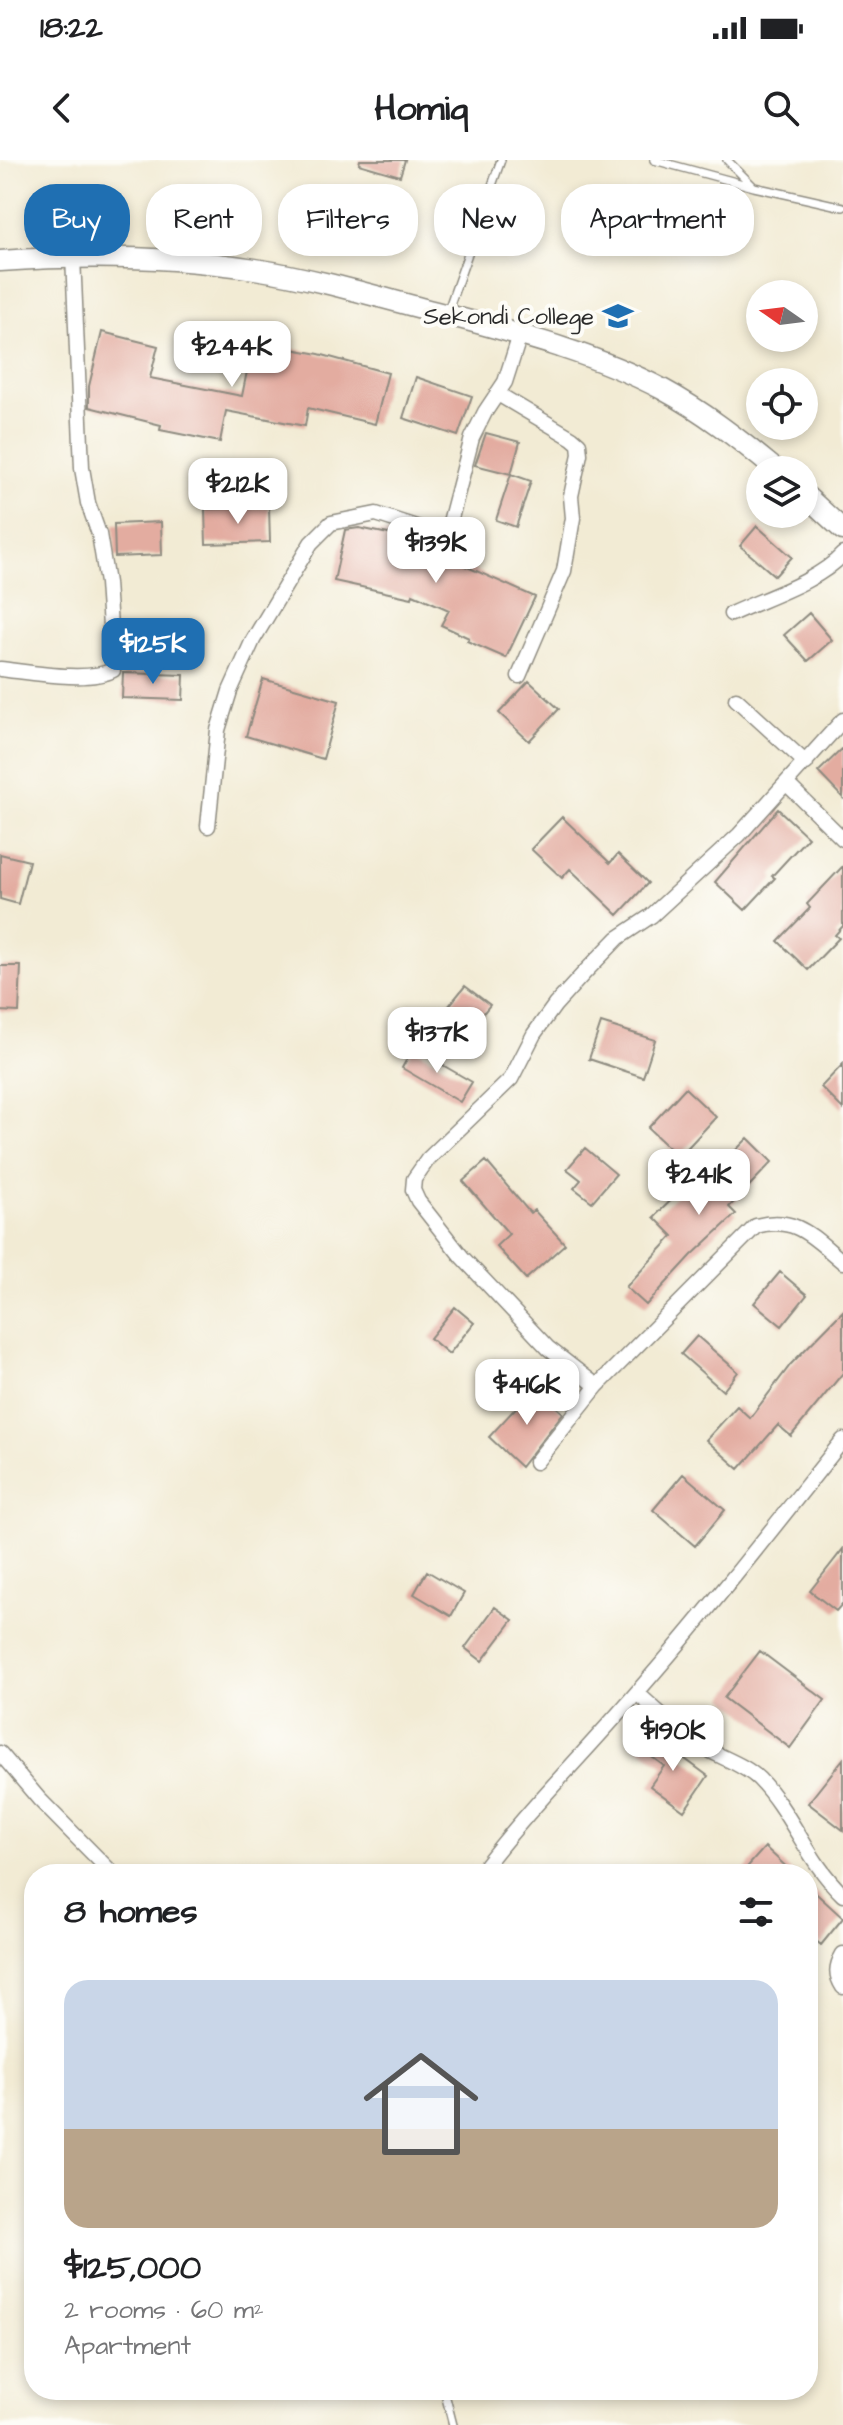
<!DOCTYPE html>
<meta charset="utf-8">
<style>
body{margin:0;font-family:"Architects Daughter",sans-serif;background:#f6f6f6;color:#202124;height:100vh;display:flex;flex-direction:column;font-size:30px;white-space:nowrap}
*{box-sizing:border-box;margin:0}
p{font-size:26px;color:#757577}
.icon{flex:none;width:44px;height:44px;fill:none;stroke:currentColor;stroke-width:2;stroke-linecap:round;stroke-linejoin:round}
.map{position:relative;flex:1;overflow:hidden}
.side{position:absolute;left:24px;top:1704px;width:794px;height:536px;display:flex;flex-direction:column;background:#fff;border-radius:32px;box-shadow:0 4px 12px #0003}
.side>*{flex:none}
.hud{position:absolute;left:24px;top:24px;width:796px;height:72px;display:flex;gap:16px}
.needle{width:52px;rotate:284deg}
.tools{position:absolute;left:746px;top:120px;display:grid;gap:16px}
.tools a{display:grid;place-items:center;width:72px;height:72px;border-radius:50%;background:#fff;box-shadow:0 4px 12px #0003;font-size:40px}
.price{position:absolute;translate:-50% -68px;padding:0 18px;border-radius:16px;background:#fff;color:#222;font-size:26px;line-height:52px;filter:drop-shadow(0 2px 4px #0008)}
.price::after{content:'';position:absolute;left:50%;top:48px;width:24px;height:18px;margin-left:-12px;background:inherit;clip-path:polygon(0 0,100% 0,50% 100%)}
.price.selected{background:#1f6fb2;color:#fff}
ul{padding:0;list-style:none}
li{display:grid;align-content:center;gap:16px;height:424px;padding:0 40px}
li span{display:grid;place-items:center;height:248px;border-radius:24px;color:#555}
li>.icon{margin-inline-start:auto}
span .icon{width:144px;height:144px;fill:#fffc;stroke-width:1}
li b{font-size:34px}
h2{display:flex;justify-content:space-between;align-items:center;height:96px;padding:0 40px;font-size:34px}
.tag{padding:0 28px;border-radius:32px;background:#fff;box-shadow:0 4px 12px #0003;font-size:28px;line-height:72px}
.tag.selected{background:#1f6fb2;color:#fff}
.status{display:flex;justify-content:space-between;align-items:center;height:56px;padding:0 40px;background:#fff;direction:ltr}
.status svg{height:22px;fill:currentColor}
header{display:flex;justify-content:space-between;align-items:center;height:104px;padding:0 40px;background:#fff;font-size:36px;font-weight:700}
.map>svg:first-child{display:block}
.building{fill:#e3aca0}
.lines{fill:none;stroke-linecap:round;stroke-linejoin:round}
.service-casing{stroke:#8e8b80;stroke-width:10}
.minor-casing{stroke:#8e8b80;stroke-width:17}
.secondary-casing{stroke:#8e8b80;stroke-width:23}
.service{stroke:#fff;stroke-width:7}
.minor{stroke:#fff;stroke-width:14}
.secondary{stroke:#fff;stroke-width:20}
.labels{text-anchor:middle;stroke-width:8;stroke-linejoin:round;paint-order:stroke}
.poi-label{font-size:24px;fill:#2b2b2b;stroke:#fdfcf7;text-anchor:end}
</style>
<div class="status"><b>18:22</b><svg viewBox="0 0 49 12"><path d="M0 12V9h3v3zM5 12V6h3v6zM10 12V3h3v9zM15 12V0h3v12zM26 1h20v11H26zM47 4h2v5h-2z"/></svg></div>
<header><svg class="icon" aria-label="back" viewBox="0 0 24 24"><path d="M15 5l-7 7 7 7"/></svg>Homiq<svg class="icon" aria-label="search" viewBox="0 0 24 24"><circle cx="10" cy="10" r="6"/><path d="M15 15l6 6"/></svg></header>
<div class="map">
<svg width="843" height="2265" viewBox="0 0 843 2265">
<rect width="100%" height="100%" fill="#fdfcf7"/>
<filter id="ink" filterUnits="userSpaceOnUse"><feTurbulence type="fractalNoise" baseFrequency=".0125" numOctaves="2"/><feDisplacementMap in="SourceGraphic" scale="16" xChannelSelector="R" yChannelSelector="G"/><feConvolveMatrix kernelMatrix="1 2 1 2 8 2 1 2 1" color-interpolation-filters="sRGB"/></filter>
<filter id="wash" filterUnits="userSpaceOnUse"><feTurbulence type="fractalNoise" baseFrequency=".006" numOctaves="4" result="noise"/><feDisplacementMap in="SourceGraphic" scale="32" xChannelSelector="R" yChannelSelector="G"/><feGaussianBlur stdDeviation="1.8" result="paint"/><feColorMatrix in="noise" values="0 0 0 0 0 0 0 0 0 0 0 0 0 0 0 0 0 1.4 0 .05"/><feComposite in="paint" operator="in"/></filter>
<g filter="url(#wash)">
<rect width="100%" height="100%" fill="#f2ebd4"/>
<g id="blocks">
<path class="building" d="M 360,0 L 405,0 L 400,16 L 359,4 Z
M 102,172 L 158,186 L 150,218 L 242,236 L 253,182 L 319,194 L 388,213 L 375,264 L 308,248 L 305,266 L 226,251 L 220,282 L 160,270 L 161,265 L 89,247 L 89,226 Z
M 416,217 L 472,236 L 458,276 L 403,258 Z
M 486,273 L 520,282 L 511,314 L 475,305 Z
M 511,314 L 531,321 L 516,367 L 496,360 Z
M 269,347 L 270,382 L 206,384 L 205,349 Z
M 161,362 L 162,395 L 115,397 L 114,364 Z
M 757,366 L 792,397 L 775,416 L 740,386 Z
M 359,368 L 438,384 L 439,382 L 470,396 L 465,406 L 535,437 L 506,498 L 467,481 L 469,478 L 441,465 L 449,450 L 413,434 L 412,438 L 334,421 L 345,370 Z
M 809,453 L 832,480 L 808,501 L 784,475 Z
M 123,513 L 184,515 L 183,540 L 122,538 Z
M 263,519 L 339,541 L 323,599 L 246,576 Z
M 529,521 L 559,549 L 529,581 L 499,553 Z
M 843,588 L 843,638 L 818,612 Z
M 778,649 L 808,677 L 772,716 L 775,718 L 745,750 L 715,722 Z
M 562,657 L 610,703 L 618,694 L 648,723 L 618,755 L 570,709 L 562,718 L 531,689 Z
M 0,694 L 29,701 L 18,744 L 0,739 Z
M 843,706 L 843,766 L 835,775 L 839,778 L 808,810 L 778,781 L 810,748 L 807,744 Z
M 0,806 L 21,806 L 19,852 L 0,851 Z
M 465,826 L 490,845 L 461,881 L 436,862 Z
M 601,863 L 655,880 L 643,917 L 589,899 Z
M 413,888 L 472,922 L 460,942 L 402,908 Z
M 843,904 L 843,949 L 821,927 Z
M 685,928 L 716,957 L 679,997 L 648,968 Z
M 748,978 L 772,1002 L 729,1047 L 736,1054 L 692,1095 L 646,1145 L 626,1127 L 673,1076 L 654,1057 L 697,1015 L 704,1022 Z
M 585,988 L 616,1014 L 592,1042 L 574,1028 L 581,1020 L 567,1009 Z
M 486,1001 L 530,1053 L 534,1050 L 565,1084 L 526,1119 L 496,1086 L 509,1074 L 463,1021 Z
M 780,1112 L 807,1135 L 782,1166 L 754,1143 Z
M 455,1147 L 474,1163 L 449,1194 L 430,1178 Z
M 843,1151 L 843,1213 L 791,1276 L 778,1265 L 739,1309 L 706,1280 L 737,1246 L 750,1258 L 791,1204 Z
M 697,1176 L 738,1212 L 723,1231 L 681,1194 Z
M 535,1227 L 563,1253 L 521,1307 L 489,1277 Z
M 683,1314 L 725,1350 L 695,1386 L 653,1350 Z
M 843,1389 L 843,1443 L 836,1451 L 810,1431 Z
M 427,1411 L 464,1433 L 451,1456 L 414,1434 Z
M 495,1447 L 513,1460 L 482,1501 L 465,1488 Z
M 760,1491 L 825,1540 L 790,1588 L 724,1538 Z
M 647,1571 L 708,1616 L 684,1651 L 650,1626 L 664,1606 L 636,1585 Z
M 843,1599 L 843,1670 L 808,1643 Z
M 765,1687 L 794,1714 L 741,1714 Z
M 808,1726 L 843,1758 L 821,1785 L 808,1774 Z"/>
</g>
</g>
<g filter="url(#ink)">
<use href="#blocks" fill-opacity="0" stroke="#8e8b80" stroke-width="2"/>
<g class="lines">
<g class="service-casing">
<path id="service" d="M 654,0 L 754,27 L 843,47
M 727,0 L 753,26
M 447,153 L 501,0
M 444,2230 L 453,2265"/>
</g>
<g class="minor-casing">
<path id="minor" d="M 498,234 L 572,278 L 579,284 L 580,294 L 571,336 L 573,358 L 564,411 L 519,516
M 731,454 C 765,438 818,422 843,394
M 0,509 C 29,512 88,523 113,510 L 107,423 L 99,374 L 88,343 L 82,308 L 73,96
M 736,539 L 806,603
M 787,624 L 843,679
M 208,666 L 218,570 L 230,531 L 253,480 L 311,383 L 331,363 L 376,354 L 435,373 L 444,371 L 450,362 L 472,278 L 485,252 L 505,222 L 520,175
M 597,1226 L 548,1188 L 462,1097 L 418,1041 L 413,1030 L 414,1019 L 428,999 L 511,919 L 534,874 L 555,845 L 585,812 L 618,778 L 651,756 L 739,675 L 843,560
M 536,1302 L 597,1226 L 756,1066 C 797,1055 813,1078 843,1102
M 637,1533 C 659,1553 680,1572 705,1588 C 722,1598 745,1605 759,1619 C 792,1653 807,1701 843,1735
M 0,1593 L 39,1639 L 113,1714
M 479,1714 C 528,1649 586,1592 639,1530 C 710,1449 776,1364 843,1280
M 843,1794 C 836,1806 835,1815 843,1827"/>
</g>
<g class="secondary-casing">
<path id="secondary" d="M 0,101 C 85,95 170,96 255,109 C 319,119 381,138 444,154 C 518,174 594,193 662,229 C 703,251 740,280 776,310
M 804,334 L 843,370"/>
</g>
<use href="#service" class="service"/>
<use href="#minor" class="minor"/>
<use href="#secondary" class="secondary"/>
</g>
</g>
<defs>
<g id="school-bare" transform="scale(2.4)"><path d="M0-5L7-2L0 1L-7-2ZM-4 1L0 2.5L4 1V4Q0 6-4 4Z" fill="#1f6fb2" stroke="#fdfcf7" stroke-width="2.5" paint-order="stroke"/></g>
</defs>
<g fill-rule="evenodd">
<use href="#school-bare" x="618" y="156"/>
</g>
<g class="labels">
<g class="poi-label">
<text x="594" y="164">Sekondi College</text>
</g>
</g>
</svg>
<div class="tools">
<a><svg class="needle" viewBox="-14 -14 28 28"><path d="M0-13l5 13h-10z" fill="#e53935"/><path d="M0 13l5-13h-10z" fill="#757577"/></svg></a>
<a><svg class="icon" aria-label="locate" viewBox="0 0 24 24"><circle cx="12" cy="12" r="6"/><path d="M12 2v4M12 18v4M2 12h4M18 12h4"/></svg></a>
<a><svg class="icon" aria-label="layers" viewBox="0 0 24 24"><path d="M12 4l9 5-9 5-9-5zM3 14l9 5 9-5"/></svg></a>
</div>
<b class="price" style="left:232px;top:229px">$244K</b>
<b class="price" style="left:238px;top:366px">$212K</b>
<b class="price" style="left:436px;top:425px">$139K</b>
<b class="price selected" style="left:153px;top:526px">$125K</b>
<b class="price" style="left:437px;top:915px">$137K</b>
<b class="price" style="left:699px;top:1057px">$241K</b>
<b class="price" style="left:527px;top:1267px">$416K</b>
<b class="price" style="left:673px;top:1613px">$190K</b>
<div class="hud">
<a class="tag selected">Buy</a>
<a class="tag">Rent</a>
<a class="tag">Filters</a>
<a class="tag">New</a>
<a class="tag">Apartment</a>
</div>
<section class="side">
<h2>8 homes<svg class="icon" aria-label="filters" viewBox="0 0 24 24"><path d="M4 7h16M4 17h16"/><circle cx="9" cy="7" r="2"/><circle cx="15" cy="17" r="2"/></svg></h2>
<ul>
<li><span style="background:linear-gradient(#c9d6e8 60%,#b9a48a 0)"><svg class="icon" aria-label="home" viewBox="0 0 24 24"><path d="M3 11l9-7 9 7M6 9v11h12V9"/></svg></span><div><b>$125,000</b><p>2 rooms · 60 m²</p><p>Apartment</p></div></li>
</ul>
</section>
</div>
